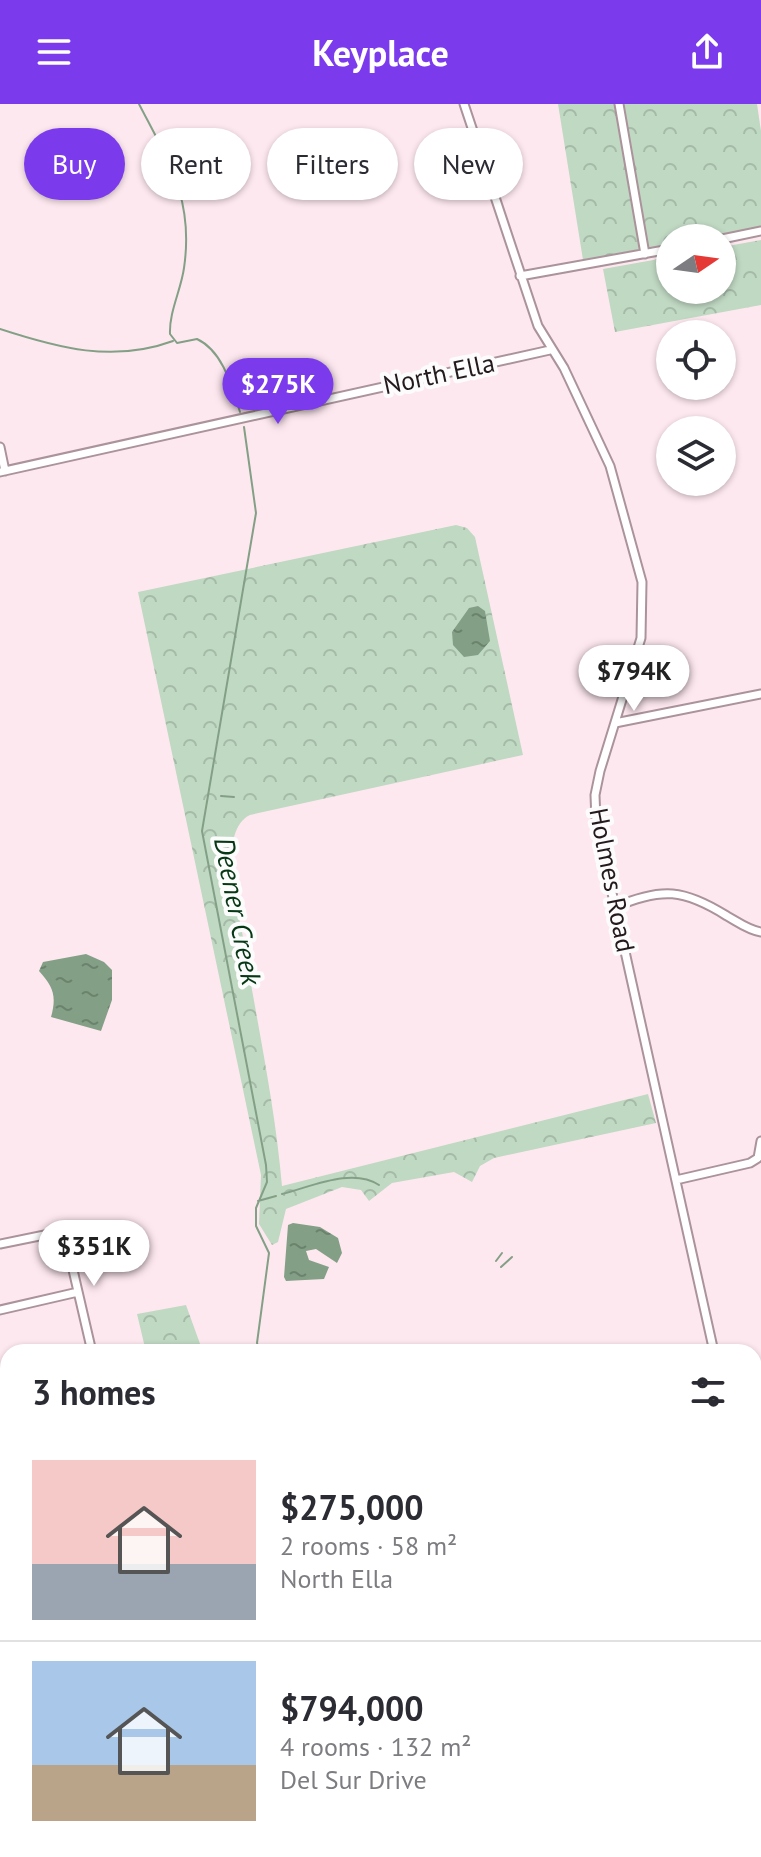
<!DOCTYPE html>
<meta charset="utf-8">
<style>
body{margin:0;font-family:"PT Sans",sans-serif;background:#f2f2f3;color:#2b2b33;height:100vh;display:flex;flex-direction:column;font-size:30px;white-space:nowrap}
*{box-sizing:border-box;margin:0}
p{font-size:26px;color:#7c7c81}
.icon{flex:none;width:44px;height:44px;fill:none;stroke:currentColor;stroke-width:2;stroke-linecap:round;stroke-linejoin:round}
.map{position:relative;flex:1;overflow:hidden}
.panel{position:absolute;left:0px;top:1240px;width:762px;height:514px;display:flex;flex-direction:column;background:#fff;border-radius:24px 24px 0 0;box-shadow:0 2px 6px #0004}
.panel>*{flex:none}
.guide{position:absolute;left:24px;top:24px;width:714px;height:72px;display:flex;gap:16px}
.needle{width:52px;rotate:77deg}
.fabs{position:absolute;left:656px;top:120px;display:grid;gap:16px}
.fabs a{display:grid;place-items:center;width:80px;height:80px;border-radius:50%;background:#fff;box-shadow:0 2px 6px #0004;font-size:40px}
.price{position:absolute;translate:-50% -68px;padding:0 18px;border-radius:28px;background:#fff;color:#222;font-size:26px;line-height:52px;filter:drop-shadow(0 2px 4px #0008)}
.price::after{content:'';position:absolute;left:50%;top:48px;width:24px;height:18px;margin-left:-12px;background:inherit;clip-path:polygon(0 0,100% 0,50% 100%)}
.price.on{background:#7c3aed;color:#fff}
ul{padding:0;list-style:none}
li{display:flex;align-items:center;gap:24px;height:200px;padding:0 32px}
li+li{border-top:2px solid #e1e1e2}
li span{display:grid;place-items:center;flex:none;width:224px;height:160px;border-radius:0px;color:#555}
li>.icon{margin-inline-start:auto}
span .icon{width:96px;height:96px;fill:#fffc;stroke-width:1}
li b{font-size:34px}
h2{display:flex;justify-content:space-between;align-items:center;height:96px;padding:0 32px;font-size:34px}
.chip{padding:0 28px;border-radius:36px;background:#fff;box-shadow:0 2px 6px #0004;font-size:28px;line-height:72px}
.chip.on{background:#7c3aed;color:#fff}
header{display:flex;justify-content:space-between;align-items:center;height:104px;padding:0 32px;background:#7c3aed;color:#fff;font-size:36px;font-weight:700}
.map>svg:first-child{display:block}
.forest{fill:url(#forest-crowns)}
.water{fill:url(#water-ripples)}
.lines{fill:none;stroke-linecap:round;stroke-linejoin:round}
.stream{stroke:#83a086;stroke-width:2}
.minor-casing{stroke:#ab939c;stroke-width:11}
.tertiary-casing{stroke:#ab939c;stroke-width:13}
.secondary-casing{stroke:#ab939c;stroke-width:14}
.minor{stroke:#fff;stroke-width:7}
.tertiary{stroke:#fff;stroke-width:9}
.secondary{stroke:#fff;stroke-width:10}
.labels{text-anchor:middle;stroke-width:8;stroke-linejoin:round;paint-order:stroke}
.street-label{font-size:26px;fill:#231a1d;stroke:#fcfcfc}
.water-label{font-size:28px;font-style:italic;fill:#073815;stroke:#fcfcfc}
</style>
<header><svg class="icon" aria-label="menu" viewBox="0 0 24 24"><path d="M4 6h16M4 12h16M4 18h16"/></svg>Keyplace<svg class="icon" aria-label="share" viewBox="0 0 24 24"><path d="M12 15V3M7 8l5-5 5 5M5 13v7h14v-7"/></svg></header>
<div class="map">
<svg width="761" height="1753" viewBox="0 0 761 1753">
<defs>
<pattern id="forest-crowns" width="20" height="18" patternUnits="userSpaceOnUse" patternTransform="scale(2)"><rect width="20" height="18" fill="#c0d9c3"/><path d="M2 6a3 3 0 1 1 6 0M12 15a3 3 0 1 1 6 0" fill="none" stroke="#a5baa7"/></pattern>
<pattern id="water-ripples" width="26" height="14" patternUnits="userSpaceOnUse" patternTransform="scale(2)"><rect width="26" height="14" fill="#83a086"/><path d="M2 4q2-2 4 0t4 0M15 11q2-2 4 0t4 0" fill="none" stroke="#6b826d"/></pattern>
</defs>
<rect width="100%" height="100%" fill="#fee8f0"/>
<path class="forest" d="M 558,0 L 616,0 L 641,145 L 583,156 Z
M 622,0 L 757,0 L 761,27 L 761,124 L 707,134 L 670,134 L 670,141 L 647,145 Z
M 761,136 L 761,201 L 615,228 L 603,165 L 670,153 L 670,186 L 722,186 L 722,143 Z
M 456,421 L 467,424 L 475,433 L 523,651 L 250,711 C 234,718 231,743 231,759 C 232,787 241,817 245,845 C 258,924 275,1001 282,1082 L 648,990 L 656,1019 L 494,1054 L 480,1062 L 472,1078 L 454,1068 L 392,1079 L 369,1097 L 361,1086 L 342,1083 L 286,1105 L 278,1138 L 272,1141 L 259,1120 L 261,1071 L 138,488 Z
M 186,1201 L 203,1248 L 146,1248 L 137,1210 Z
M 379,1746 L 604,1746 L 605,1753 L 388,1753 Z"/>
<path class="water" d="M 478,502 L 485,507 L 490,537 L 478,551 L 464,553 L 453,541 L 452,528 L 469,504 Z
M 86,850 L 104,858 L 112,866 L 112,896 L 101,927 L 51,913 C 57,891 53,883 39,867 L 43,858 Z
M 293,1119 L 320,1123 L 338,1134 L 342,1149 L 337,1159 L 316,1145 L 306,1147 L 309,1156 L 329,1163 L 324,1175 L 286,1177 L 284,1173 L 288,1121 Z"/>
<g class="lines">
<path class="stream" d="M 139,0 C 169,58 194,96 184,164 C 181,186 169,208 170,230 L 177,239 L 197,235 C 223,247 232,283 240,308
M 0,225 C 58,244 113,259 173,237
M 244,323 L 256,409 L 202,727 L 266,1061 L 267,1078 L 256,1104 L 256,1122 L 269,1149 L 257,1239 L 260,1248
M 221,692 L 234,693
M 282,1090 C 311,1083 352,1063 379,1081
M 258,1097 L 276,1092
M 496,1157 L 502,1149
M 501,1163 L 512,1153
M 410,1746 L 415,1753
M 456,1746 L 457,1753"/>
<g class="minor-casing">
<path id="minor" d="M 464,0 L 538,222 L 564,264 L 610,362 L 642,478 L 641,534 L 600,667 L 595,691 L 596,717 L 714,1248
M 619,0 L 645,150
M 722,135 L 761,127
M 520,172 L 670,145
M 0,343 L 5,367
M 0,368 L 550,246
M 615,619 L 761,590
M 615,803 C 662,783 684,785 727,812 C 738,818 748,826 761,828
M 676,1076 L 750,1059 L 758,1054 L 761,1037
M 0,1140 L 64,1127 L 92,1248
M 0,1206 L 78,1188
M 0,1292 L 8,1327
M 0,1412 L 8,1410
M 754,1696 L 761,1731
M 209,1746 L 210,1753
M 656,1746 L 657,1753"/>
</g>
<g class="tertiary-casing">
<path id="tertiary" d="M 0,1743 L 2,1753"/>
</g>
<g class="secondary-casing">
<path id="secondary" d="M 754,1374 L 761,1373
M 0,1517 L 8,1515"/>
</g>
<use href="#minor" class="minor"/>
<use href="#tertiary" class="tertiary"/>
<use href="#secondary" class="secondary"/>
</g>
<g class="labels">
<g class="street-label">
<text transform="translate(439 270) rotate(-12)" y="9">North Ella</text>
<text transform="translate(612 776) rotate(79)" y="9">Holmes Road</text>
</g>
<g class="water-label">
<text transform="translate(238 807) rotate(79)" y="10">Deener Creek</text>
</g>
</g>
</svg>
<div class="fabs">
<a><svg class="needle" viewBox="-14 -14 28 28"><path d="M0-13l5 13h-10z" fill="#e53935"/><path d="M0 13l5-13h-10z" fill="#7c7c81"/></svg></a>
<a><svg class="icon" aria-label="locate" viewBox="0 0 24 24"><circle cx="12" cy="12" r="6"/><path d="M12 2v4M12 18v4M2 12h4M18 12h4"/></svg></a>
<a><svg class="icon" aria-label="layers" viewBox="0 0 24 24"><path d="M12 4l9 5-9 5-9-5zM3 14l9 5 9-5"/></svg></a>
</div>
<b class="price on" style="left:278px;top:322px">$275K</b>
<b class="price" style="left:634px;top:609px">$794K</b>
<b class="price" style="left:94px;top:1184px">$351K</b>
<div class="guide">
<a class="chip on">Buy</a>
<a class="chip">Rent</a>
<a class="chip">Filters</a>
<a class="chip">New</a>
</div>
<section class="panel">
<h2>3 homes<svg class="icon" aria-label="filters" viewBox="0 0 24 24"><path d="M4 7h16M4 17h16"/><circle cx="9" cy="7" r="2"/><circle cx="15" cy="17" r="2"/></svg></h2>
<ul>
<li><span style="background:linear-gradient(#f6c9c9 65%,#9aa5b1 0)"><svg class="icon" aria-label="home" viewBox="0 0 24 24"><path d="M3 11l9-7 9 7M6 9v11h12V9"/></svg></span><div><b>$275,000</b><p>2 rooms · 58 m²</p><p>North Ella</p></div></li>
<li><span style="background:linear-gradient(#a9c7e8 65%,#b9a48a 0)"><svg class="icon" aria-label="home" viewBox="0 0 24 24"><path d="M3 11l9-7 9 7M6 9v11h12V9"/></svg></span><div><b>$794,000</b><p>4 rooms · 132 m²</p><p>Del Sur Drive</p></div></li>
</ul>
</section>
</div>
